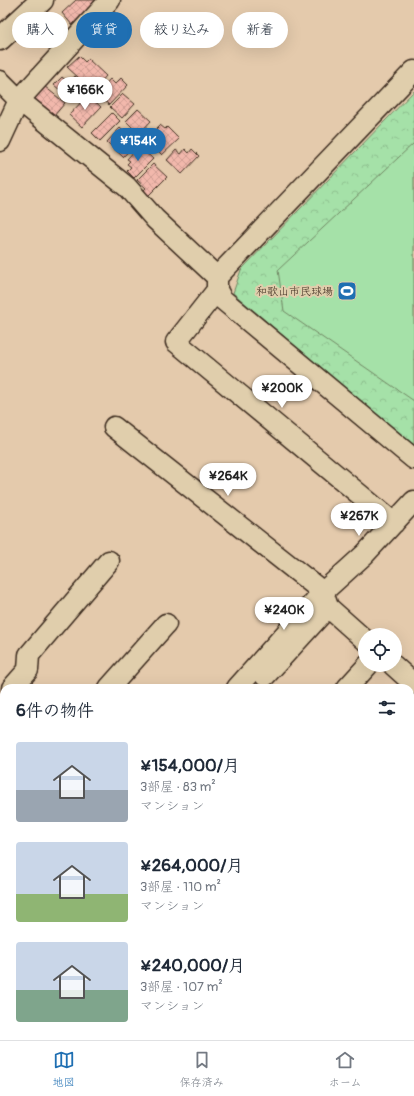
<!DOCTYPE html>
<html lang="ja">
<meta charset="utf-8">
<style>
body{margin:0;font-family:Pangolin,"Klee One",sans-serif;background:#f2f2f3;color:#1f2937;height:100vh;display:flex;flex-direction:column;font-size:15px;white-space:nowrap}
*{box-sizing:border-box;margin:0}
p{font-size:13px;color:#747a83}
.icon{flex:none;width:22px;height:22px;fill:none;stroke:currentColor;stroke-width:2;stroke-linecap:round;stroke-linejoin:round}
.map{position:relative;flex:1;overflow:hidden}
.sheet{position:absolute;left:0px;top:684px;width:414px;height:356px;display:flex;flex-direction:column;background:#fff;border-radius:12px 12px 0 0;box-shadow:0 4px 16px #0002}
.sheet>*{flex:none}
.top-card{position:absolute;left:12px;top:12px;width:390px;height:36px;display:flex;gap:8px}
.buttons{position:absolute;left:358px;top:628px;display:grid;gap:8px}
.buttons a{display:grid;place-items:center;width:44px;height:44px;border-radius:50%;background:#fff;box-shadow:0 4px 16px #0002;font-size:20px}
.price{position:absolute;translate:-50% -34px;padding:0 9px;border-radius:14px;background:#fff;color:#222;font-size:13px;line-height:26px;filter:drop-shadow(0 1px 2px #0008)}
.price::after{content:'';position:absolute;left:50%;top:24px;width:12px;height:9px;margin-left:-6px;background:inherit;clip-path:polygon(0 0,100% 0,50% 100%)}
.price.on{background:#1f6fb2;color:#fff}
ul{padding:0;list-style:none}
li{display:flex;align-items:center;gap:12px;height:100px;padding:0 16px}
li span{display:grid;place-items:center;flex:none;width:112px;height:80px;border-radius:4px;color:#555}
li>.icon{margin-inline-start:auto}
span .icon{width:48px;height:48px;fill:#fffc;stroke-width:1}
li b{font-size:17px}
h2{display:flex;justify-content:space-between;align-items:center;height:48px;padding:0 16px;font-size:17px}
.chip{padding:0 14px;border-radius:18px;background:#fff;box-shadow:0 4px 16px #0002;font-size:14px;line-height:36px}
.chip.on{background:#1f6fb2;color:#fff}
.dock{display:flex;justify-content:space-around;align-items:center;height:56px;border-top:1px solid #e0e1e3;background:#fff;font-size:11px;color:#747a83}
.dock a{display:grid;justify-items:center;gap:2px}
.dock .on{color:#1f6fb2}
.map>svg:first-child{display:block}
.park{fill:url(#park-crowns);stroke:#708663}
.pitch{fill:#a5e1a8;stroke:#708663}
.building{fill:url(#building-cross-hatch);stroke:#3b2a1e}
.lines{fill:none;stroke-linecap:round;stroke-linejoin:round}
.street-casing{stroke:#3b2a1e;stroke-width:23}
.secondary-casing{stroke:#3b2a1e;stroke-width:25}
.street{stroke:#e0ceac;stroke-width:20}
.secondary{stroke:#e0ceac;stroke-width:22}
.labels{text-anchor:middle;stroke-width:4;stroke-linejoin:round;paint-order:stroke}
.poi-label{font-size:11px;fill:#3b2a1e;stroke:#e0ceac;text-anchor:end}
</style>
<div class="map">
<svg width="414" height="1040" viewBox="0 0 414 1040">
<defs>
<pattern id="park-crowns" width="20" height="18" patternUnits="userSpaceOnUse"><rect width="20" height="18" fill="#a5e1a8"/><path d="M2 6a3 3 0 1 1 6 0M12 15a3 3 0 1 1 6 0" fill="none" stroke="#8fc190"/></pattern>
<pattern id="building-cross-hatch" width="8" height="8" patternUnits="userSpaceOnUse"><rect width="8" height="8" fill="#f2b8ac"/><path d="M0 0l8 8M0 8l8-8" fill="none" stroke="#d09e94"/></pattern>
</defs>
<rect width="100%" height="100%" fill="#e4caac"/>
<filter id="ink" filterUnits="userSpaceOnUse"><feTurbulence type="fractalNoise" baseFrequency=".025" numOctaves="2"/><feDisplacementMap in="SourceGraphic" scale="8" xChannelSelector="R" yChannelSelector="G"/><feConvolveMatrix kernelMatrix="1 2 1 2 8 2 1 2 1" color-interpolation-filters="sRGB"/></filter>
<g filter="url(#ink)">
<path class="park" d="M 414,91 L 414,447 L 233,293 L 241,270 Z"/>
<path class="pitch" d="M 414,143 L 414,401 L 284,311 L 278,270 Z"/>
<path class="building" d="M 76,0 L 98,0 L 73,26 L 62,13 Z
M 79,56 L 85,62 L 88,59 L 106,76 L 93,91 L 67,67 Z
M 75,76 L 85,85 L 74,102 L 54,85 L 62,77 L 69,83 Z
M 121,78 L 128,85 L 109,105 L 97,94 L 110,79 L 115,84 Z
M 44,86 L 65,103 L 53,117 L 33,99 Z
M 123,94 L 135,104 L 122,118 L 110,107 Z
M 88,95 L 101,107 L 82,127 L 69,115 Z
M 138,109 L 151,121 L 139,134 L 126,121 Z
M 112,113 L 120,121 L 100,141 L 92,133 Z
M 160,125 L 165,129 L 167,127 L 179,139 L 162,155 L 150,143 L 154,139 L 150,135 Z
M 120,128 L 136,143 L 123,157 L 107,142 Z
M 139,146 L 153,159 L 134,178 L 127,171 L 131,167 L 127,164 L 130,161 L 127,159 Z
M 185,149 L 189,153 L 192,149 L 199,156 L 182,174 L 167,160 L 176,150 L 181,154 Z
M 153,164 L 167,177 L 146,198 L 141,193 L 146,188 L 137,180 Z"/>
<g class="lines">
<g class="street-casing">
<path id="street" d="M 0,81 L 19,100 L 127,187 L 155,219 L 217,277 L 217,290 L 222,299 L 414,459
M 0,141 L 19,100 L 110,0
M 217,277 L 414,71
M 217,290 L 176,342 L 394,523
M 114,427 L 323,592 L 328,607 L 365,640
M 393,665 L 414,684
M 265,676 L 328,607
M 12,688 L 28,670 L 29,655 L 109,561
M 109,688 L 166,624
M 237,688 L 323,592 L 365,554 L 414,501
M 347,688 L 368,665
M 0,716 L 4,712 L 4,708
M 410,742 L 414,737
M 0,809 L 4,812
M 410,837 L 414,841
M 0,840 L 4,835
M 410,947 L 414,950
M 0,956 L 4,952
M 410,975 L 414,971
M 348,1040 L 352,1036"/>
</g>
<g class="secondary-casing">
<path id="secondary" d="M 0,39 L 42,0"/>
</g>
<use href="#street" class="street"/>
<use href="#secondary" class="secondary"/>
</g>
</g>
<defs>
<g id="stadium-square" transform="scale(1)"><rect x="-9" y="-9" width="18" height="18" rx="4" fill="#1f6fb2" stroke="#e0ceac"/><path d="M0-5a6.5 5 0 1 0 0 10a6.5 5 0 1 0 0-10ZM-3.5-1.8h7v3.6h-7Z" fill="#fff"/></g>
</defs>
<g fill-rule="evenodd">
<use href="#stadium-square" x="347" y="291"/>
</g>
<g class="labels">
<g class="poi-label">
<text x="333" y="295">和歌山市民球場</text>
</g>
</g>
</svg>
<div class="buttons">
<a><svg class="icon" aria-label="locate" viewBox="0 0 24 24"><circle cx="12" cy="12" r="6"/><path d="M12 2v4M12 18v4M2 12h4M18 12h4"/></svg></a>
</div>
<b class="price" style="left:85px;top:111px">¥166K</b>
<b class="price on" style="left:138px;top:162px">¥154K</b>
<b class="price" style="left:282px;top:409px">¥200K</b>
<b class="price" style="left:228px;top:497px">¥264K</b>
<b class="price" style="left:359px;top:537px">¥267K</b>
<b class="price" style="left:284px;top:631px">¥240K</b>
<div class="top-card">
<a class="chip">購入</a>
<a class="chip on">賃貸</a>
<a class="chip">絞り込み</a>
<a class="chip">新着</a>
</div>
<section class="sheet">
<h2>6件の物件<svg class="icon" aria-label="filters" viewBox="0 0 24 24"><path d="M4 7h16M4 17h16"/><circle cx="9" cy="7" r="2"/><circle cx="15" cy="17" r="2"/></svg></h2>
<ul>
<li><span style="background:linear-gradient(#c9d6e8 60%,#9aa5b1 0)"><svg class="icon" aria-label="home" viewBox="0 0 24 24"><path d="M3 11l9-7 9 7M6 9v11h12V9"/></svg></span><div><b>¥154,000/月</b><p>3部屋 · 83 m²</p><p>マンション</p></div></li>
<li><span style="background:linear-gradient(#c9d6e8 65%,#8fb573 0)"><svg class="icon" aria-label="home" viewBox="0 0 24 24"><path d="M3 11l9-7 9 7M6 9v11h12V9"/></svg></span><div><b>¥264,000/月</b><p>3部屋 · 110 m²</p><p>マンション</p></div></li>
<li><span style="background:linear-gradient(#c9d6e8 60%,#7fa58c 0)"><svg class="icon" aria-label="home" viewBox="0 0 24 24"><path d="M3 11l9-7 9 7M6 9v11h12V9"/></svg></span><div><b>¥240,000/月</b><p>3部屋 · 107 m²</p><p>マンション</p></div></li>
</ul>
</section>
</div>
<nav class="dock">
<a class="on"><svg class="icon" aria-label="map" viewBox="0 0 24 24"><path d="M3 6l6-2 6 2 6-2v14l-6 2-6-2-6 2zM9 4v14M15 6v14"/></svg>地図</a>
<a><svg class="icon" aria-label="saved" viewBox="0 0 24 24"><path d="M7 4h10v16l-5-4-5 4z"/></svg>保存済み</a>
<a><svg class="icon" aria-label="home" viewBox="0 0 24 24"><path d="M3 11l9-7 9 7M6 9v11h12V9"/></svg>ホーム</a>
</nav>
